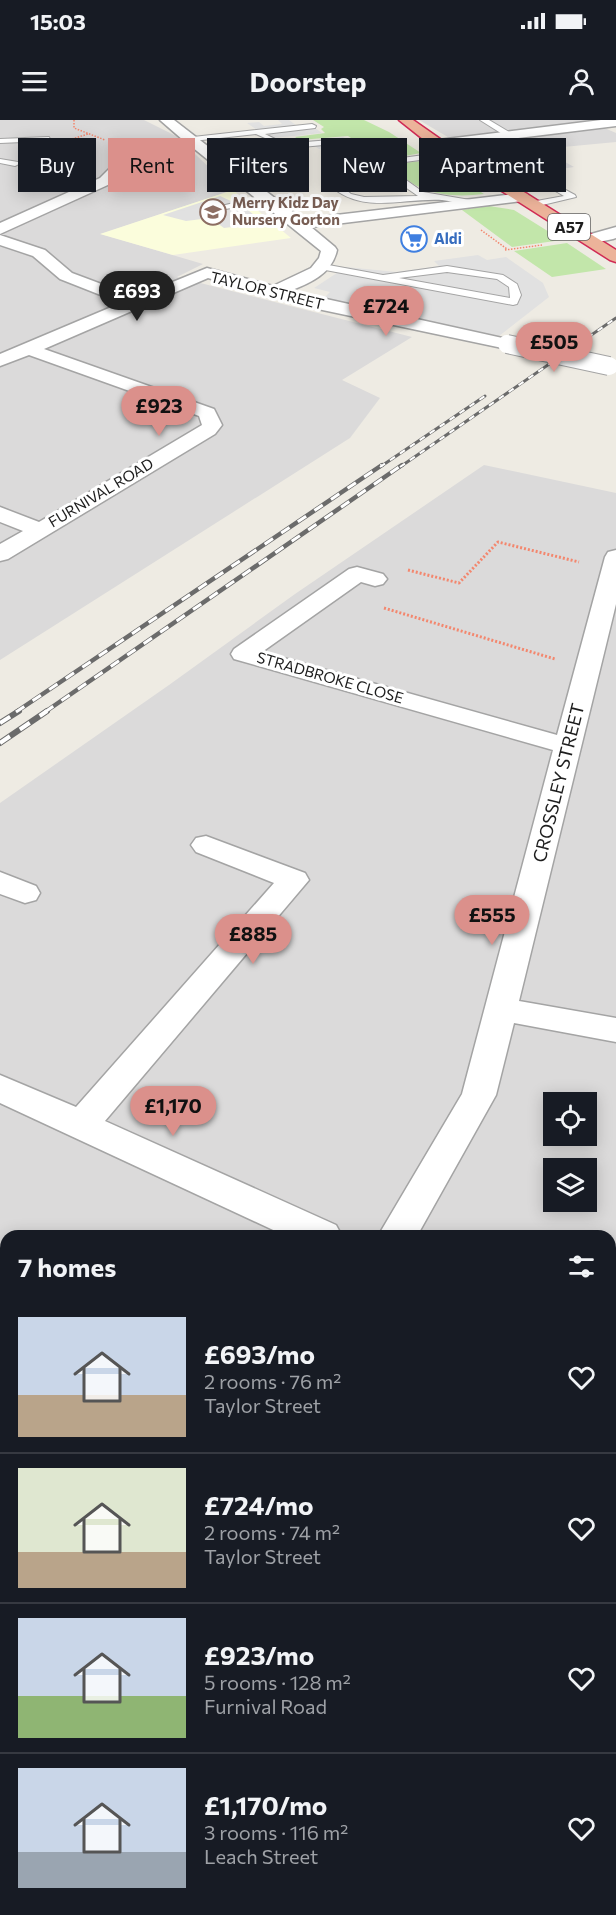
<!DOCTYPE html>
<meta charset="utf-8">
<style>
body{margin:0;font-family:Commissioner,sans-serif;background:#242831;color:#f1f3f6;height:100vh;display:flex;flex-direction:column;font-size:22px;white-space:nowrap}
*{box-sizing:border-box;margin:0}
p{font-size:20px;color:#9ea1a6}
.icon{flex:none;width:33px;height:33px;fill:none;stroke:currentColor;stroke-width:2;stroke-linecap:round;stroke-linejoin:round}
.map{position:relative;flex:1;overflow:hidden}
.panel{position:absolute;left:0px;top:1110px;width:616px;height:686px;display:flex;flex-direction:column;background:#171b24;border-radius:18px 18px 0 0;box-shadow:0 3px 15px #0003}
.panel>*{flex:none}
.guide{position:absolute;left:18px;top:18px;width:580px;height:54px;display:flex;gap:12px}
.tools{position:absolute;left:543px;top:972px;display:grid;gap:12px}
.tools a{display:grid;place-items:center;width:54px;height:54px;border-radius:0px;background:#171b24;box-shadow:0 3px 15px #0003;font-size:30px}
.price{position:absolute;translate:-50% -51px;padding:0 14px;border-radius:21px;background:#db908b;color:#111;font-size:20px;line-height:39px;filter:drop-shadow(0 2px 3px #0008)}
.price::after{content:'';position:absolute;left:50%;top:36px;width:18px;height:14px;margin-left:-9px;background:inherit;clip-path:polygon(0 0,100% 0,50% 100%)}
.price.active{background:#222;color:#fff}
ul{padding:0;list-style:none}
li{display:flex;align-items:center;gap:18px;height:150px;padding:0 18px}
li+li{border-top:2px solid #363941}
li span{display:grid;place-items:center;flex:none;width:168px;height:120px;border-radius:0px;color:#555}
li>.icon{margin-inline-start:auto}
span .icon{width:72px;height:72px;fill:#fffc;stroke-width:1}
li b{font-size:26px}
h2{display:flex;justify-content:space-between;align-items:center;height:72px;padding:0 18px;font-size:26px}
.tag{padding:0 21px;border-radius:0px;background:#171b24;box-shadow:0 3px 15px #0003;font-size:21px;line-height:54px}
.tag.active{background:#db908b;color:#111}
.status{display:flex;justify-content:space-between;align-items:center;height:42px;padding:0 30px;background:#171b24;direction:ltr}
.status svg{height:16px;fill:currentColor}
header{display:flex;justify-content:space-between;align-items:center;height:78px;padding:0 18px;background:#171b24;font-size:27px;font-weight:700}
.map>svg:first-child{display:block}
.residential{fill:#dbdada;fill-rule:evenodd}
.education{fill:#fbfddc}
.grass{fill:#c2e6aa}
.parking{fill:#e1e1e1}
.lines{fill:none;stroke-linecap:round;stroke-linejoin:round}
.service-casing{stroke:#a4a4a4;stroke-width:2}
.minor-casing{stroke:#a4a4a4;stroke-width:3}
.trunk-casing{stroke:#d02b55;stroke-width:3}
.path-far2{stroke:#f3876e;stroke-width:1.5;stroke-dasharray:1.5 1.5;stroke-linecap:butt}
.path-far1{stroke:#f3876e;stroke-width:3;stroke-dasharray:2 2;stroke-linecap:butt}
.path{stroke:#f3876e;stroke-width:4.5;stroke-dasharray:4 4;stroke-linecap:butt}
.service{fill:#fff;fill-rule:evenodd}
.minor{fill:#fff;fill-rule:evenodd}
.trunk{fill:#ecb39a;fill-rule:evenodd}
.rail-far2-casing{stroke:#6b6b6b;stroke-width:3}
.rail-far1-casing{stroke:#6b6b6b;stroke-width:4.5}
.rail-casing{stroke:#6b6b6b;stroke-width:6}
.rail-far2{stroke:#fff;stroke-width:2;stroke-dasharray:6;stroke-linecap:butt}
.rail-far1{stroke:#fff;stroke-width:3;stroke-dasharray:10;stroke-linecap:butt}
.rail{stroke:#fff;stroke-width:4;stroke-dasharray:12;stroke-linecap:butt}
.minor-bridge-casing{stroke:#a4a4a4;stroke-width:20;stroke-linecap:butt}
.minor-bridge{stroke:#fff;stroke-width:18}
.labels{text-anchor:middle;stroke-width:6;stroke-linejoin:round;paint-order:stroke}
.far-education-label{font-size:15px;font-weight:bold;fill:#785e54;stroke:#fff;text-anchor:start}
.far-shop-label{font-size:15px;font-weight:bold;fill:#366cbe;stroke:#fff;text-anchor:start}
.far-street-label{font-size:15px;fill:#1d1d1d;stroke:#fff}
.shield{fill:#fff;stroke:#616161;stroke-width:1.5}
.shield-label{font-size:16px;font-weight:bold;fill:#1d1d1d}
.street-label{font-size:18px;fill:#1d1d1d;stroke:#fff}
</style>
<div class="status"><b>15:03</b><svg viewBox="0 0 49 12"><path d="M0 12V9h3v3zM5 12V6h3v6zM10 12V3h3v9zM15 12V0h3v12zM26 1h20v11H26zM47 4h2v5h-2z"/></svg></div>
<header><svg class="icon" aria-label="menu" viewBox="0 0 24 24"><path d="M4 6h16M4 12h16M4 18h16"/></svg>Doorstep<svg class="icon" aria-label="person" viewBox="0 0 24 24"><circle cx="12" cy="8" r="4"/><path d="M4 21q1-7 8-7t8 7"/></svg></header>
<div class="map">
<svg width="616" height="1795" viewBox="0 0 616 1795">
<rect width="100%" height="100%" fill="#eeebe3"/>
<path class="residential" d="M 0,0 L 144,0 L 176,16 L 233,70 L 101,114 L 203,144 L 177,157 L 412,217 L 342,260 L 380,278 L 350,318 L 0,540 Z
M 419,0 L 612,0 L 593,3 L 616,13 L 616,22 L 542,29 L 574,47 L 514,56 Z
M 484,345 L 616,373 L 616,1795 L 0,1795 L 0,683 L 169,565 L 295,474 ZM 554,982 L 586,982 L 586,1016 L 554,1016 ZM 554,1048 L 586,1048 L 586,1082 L 554,1082 ZM 6,1116 L 610,1116 L 610,1790 L 6,1790 Z"/>
<path class="education" d="M 233,70 L 291,118 L 173,135 L 100,114 Z"/>
<path class="grass" d="M 313,0 L 364,0 L 389,12 L 421,33 L 384,40 L 348,16 L 300,20 L 295,17 L 325,13 L 321,9 L 324,7 Z
M 431,40 L 484,74 C 452,78 417,75 395,48 L 404,43 Z
M 489,86 L 514,90 L 562,120 L 512,127 L 462,90 Z
M 567,123 L 606,149 L 552,157 L 514,131 Z"/>
<path class="parking" d="M 278,0 L 289,0 L 297,6 L 311,5 L 322,13 L 273,18 L 263,10 L 257,10 L 247,3 L 259,2 L 264,6 L 282,4 Z
M 343,17 L 376,38 L 352,41 L 332,27 L 319,29 L 307,21 Z
M 250,19 L 263,29 L 271,34 L 249,37 L 229,22 Z
M 220,76 L 244,87 L 264,103 L 224,108 L 210,98 L 186,101 L 163,95 Z
M 478,135 L 487,140 L 506,137 L 543,163 L 549,177 L 499,216 L 324,178 L 330,172 L 314,168 L 346,147 L 396,152 L 439,146 L 434,141 Z"/>
<g class="lines">
<g class="service-casing">
<path id="service" d="M 480,0 L 489,0 L 514,15 L 507,17 Z
M 312,4 L 316,6 L 315,8 L 265,14 L 277,20 L 293,23 L 331,20 L 335,22 L 334,24 L 302,27 L 283,26 L 256,14 L 193,21 L 189,19 L 193,17 Z
M 49,17 L 50,19 L 46,21 L 0,23 L 0,19 Z
M 454,31 L 458,33 L 457,35 L 405,42 L 391,48 L 392,50 L 423,72 L 470,80 L 470,84 C 461,85 452,81 442,80 C 397,78 359,97 323,59 L 327,51 L 342,46 ZM 385,45 L 383,47 L 385,53 L 418,76 L 364,77 L 351,74 L 331,58 L 333,55 L 344,50 Z
M 0,39 L 18,42 L 19,44 L 15,46 L 0,43 Z
M 536,54 L 575,75 L 576,77 L 534,87 L 531,86 L 531,82 L 564,76 L 535,59 L 496,63 L 492,60 L 496,57 Z
M 267,75 L 270,76 L 270,80 L 221,90 L 217,87 Z
M 323,144 L 383,155 L 447,146 L 503,155 L 517,164 L 521,175 L 517,184 L 513,185 L 320,149 L 320,145 ZM 447,152 L 497,159 L 509,167 L 510,178 L 399,158 Z"/>
</g>
<g class="minor-casing">
<path id="minor" d="M 160,0 L 174,0 L 302,99 L 522,73 L 527,74 L 529,77 L 527,80 L 522,81 L 311,107 L 335,127 L 337,130 C 332,154 310,163 290,171 L 507,219 L 513,220 L 516,224 L 513,228 L 507,229 L 313,188 L 208,158 L 44,229 L 214,289 L 222,305 L 215,314 L 8,439 L 0,441 L 0,424 L 23,411 L 0,402 L 0,387 L 39,402 L 202,305 L 199,296 L 191,293 L 29,235 L 0,246 L 0,234 L 121,183 L 60,159 L 33,136 L 0,125 L 0,115 L 45,130 L 72,153 L 136,177 L 207,148 L 273,166 L 311,148 L 319,138 L 321,131 L 192,27 L 141,36 L 130,42 L 110,64 L 0,114 L 0,103 L 100,58 L 121,37 L 132,30 L 183,20 Z
M 601,0 L 616,0 L 616,6 L 438,28 L 431,24 L 438,20 Z
M 616,107 L 616,118 L 613,119 L 589,124 L 581,119 L 584,116 Z
M 616,430 L 616,484 L 519,881 L 616,898 L 616,922 L 514,903 L 496,975 L 417,1116 L 378,1116 L 462,974 L 553,630 L 234,539 L 231,534 L 234,529 L 349,449 L 357,447 L 383,454 L 387,459 L 383,464 L 375,466 L 361,462 L 262,532 L 557,615 L 605,437 L 608,432 Z
M 206,716 L 305,753 L 309,760 L 105,1001 L 336,1105 L 342,1116 L 286,1116 L 0,983 L 0,955 L 76,987 L 274,763 L 196,732 L 191,725 L 196,718 Z
M 0,752 L 36,766 L 40,773 L 36,780 L 25,783 L 0,774 Z
M 616,1329 L 616,1378 L 610,1380 L 610,1331 Z
M 610,1544 L 616,1546 L 616,1595 L 610,1593 Z
M 6,1757 L 6,1790 L 30,1790 L 27,1795 L 0,1795 L 0,1759 Z"/>
</g>
<g class="trunk-casing">
<path id="trunk" d="M 399,0 L 413,0 L 443,21 L 616,130 L 616,142 L 610,140 L 433,27 Z"/>
</g>
<path class="path-far2" d="M 74,0 L 74,8 L 105,20
M 72,19 L 88,14
M 481,110 L 507,129
M 505,130 L 542,125"/>
<path class="path-far1" d="M 408,450 L 459,463 L 498,422 L 579,442
M 384,488 L 555,539"/>
<path class="path" d="M 610,1222 L 616,1224"/>
<use href="#service" class="service"/>
<use href="#minor" class="minor"/>
<use href="#trunk" class="trunk"/>
<g class="rail-far2-casing">
<path id="rail-far2" d="M 380,347 L 485,276
M 400,347 L 616,198"/>
</g>
<g class="rail-far1-casing">
<path id="rail-far1" d="M 16,592 L 382,345
M 45,592 L 402,345"/>
</g>
<g class="rail-casing">
<path id="rail" d="M 0,603 L 19,591
M 0,623 L 47,591"/>
</g>
<use href="#rail-far2" class="rail-far2"/>
<use href="#rail-far1" class="rail-far1"/>
<use href="#rail" class="rail"/>
<g class="minor-bridge-casing">
<path id="minor-bridge" d="M 507,224 L 609,246"/>
</g>
<use href="#minor-bridge" class="minor-bridge"/>
</g>
<defs>
<g id="school-ring" transform="scale(1.35)"><circle r="9.5" fill="#fff" stroke="#8d6e63" stroke-width="1.5"/><path d="M0-5L7-2L0 1L-7-2ZM-4 1L0 2.5L4 1V4Q0 6-4 4Z" fill="#8d6e63"/></g>
<g id="supermarket-ring" transform="scale(1.35)"><circle r="9.5" fill="#fff" stroke="#3f7fe0" stroke-width="1.5"/><path d="M-6-5.5h2.5l.6 2H6L4.5 2H-2.5L-4.4-4H-6ZM-1.5 3.2a1.3 1.3 0 1 0 .1 0ZM3 3.2a1.3 1.3 0 1 0 .1 0Z" fill="#3f7fe0"/></g>
</defs>
<g fill-rule="evenodd">
<use href="#school-ring" x="213" y="92"/>
<use href="#supermarket-ring" x="414" y="119"/>
</g>
<g class="labels">
<g class="far-education-label">
<text x="232" y="88">Merry Kidz Day<tspan x="232" dy="17">Nursery Gorton</tspan></text>
</g>
<g class="far-shop-label">
<text x="434" y="124">Aldi</text>
</g>
<g class="far-street-label">
<text transform="translate(267 171) rotate(14)" y="5">TAYLOR STREET</text>
<text transform="translate(101 373) rotate(-31)" y="5">FURNIVAL ROAD</text>
<text transform="translate(330 558) rotate(16)" y="5">STRADBROKE CLOSE</text>
</g>
<rect class="shield" x="548" y="94" width="42" height="26" rx="4.5"/>
<g class="shield-label">
<text x="569" y="113">A57</text>
</g>
<g class="street-label">
<text transform="translate(559 663) rotate(-76)" y="6">CROSSLEY STREET</text>
</g>
</g>
</svg>
<div class="tools">
<a><svg class="icon" aria-label="locate" viewBox="0 0 24 24"><circle cx="12" cy="12" r="6"/><path d="M12 2v4M12 18v4M2 12h4M18 12h4"/></svg></a>
<a><svg class="icon" aria-label="layers" viewBox="0 0 24 24"><path d="M12 4l9 5-9 5-9-5zM3 14l9 5 9-5"/></svg></a>
</div>
<b class="price active" style="left:137px;top:202px">£693</b>
<b class="price" style="left:386px;top:217px">£724</b>
<b class="price" style="left:554px;top:253px">£505</b>
<b class="price" style="left:159px;top:317px">£923</b>
<b class="price" style="left:492px;top:826px">£555</b>
<b class="price" style="left:253px;top:845px">£885</b>
<b class="price" style="left:173px;top:1017px">£1,170</b>
<div class="guide">
<a class="tag">Buy</a>
<a class="tag active">Rent</a>
<a class="tag">Filters</a>
<a class="tag">New</a>
<a class="tag">Apartment</a>
</div>
<section class="panel">
<h2>7 homes<svg class="icon" aria-label="filters" viewBox="0 0 24 24"><path d="M4 7h16M4 17h16"/><circle cx="9" cy="7" r="2"/><circle cx="15" cy="17" r="2"/></svg></h2>
<ul>
<li><span style="background:linear-gradient(#c9d6e8 65%,#b9a48a 0)"><svg class="icon" aria-label="home" viewBox="0 0 24 24"><path d="M3 11l9-7 9 7M6 9v11h12V9"/></svg></span><div><b>£693/mo</b><p>2 rooms · 76 m²</p><p>Taylor Street</p></div><svg class="icon" aria-label="heart" viewBox="0 0 24 24"><path d="M12 20l-8-8c-3-5 5-10 8-4 3-6 11-1 8 4z"/></svg></li>
<li><span style="background:linear-gradient(#dfe7d0 70%,#b9a48a 0)"><svg class="icon" aria-label="home" viewBox="0 0 24 24"><path d="M3 11l9-7 9 7M6 9v11h12V9"/></svg></span><div><b>£724/mo</b><p>2 rooms · 74 m²</p><p>Taylor Street</p></div><svg class="icon" aria-label="heart" viewBox="0 0 24 24"><path d="M12 20l-8-8c-3-5 5-10 8-4 3-6 11-1 8 4z"/></svg></li>
<li><span style="background:linear-gradient(#c9d6e8 65%,#8fb573 0)"><svg class="icon" aria-label="home" viewBox="0 0 24 24"><path d="M3 11l9-7 9 7M6 9v11h12V9"/></svg></span><div><b>£923/mo</b><p>5 rooms · 128 m²</p><p>Furnival Road</p></div><svg class="icon" aria-label="heart" viewBox="0 0 24 24"><path d="M12 20l-8-8c-3-5 5-10 8-4 3-6 11-1 8 4z"/></svg></li>
<li><span style="background:linear-gradient(#c9d6e8 70%,#9aa5b1 0)"><svg class="icon" aria-label="home" viewBox="0 0 24 24"><path d="M3 11l9-7 9 7M6 9v11h12V9"/></svg></span><div><b>£1,170/mo</b><p>3 rooms · 116 m²</p><p>Leach Street</p></div><svg class="icon" aria-label="heart" viewBox="0 0 24 24"><path d="M12 20l-8-8c-3-5 5-10 8-4 3-6 11-1 8 4z"/></svg></li>
</ul>
</section>
</div>
